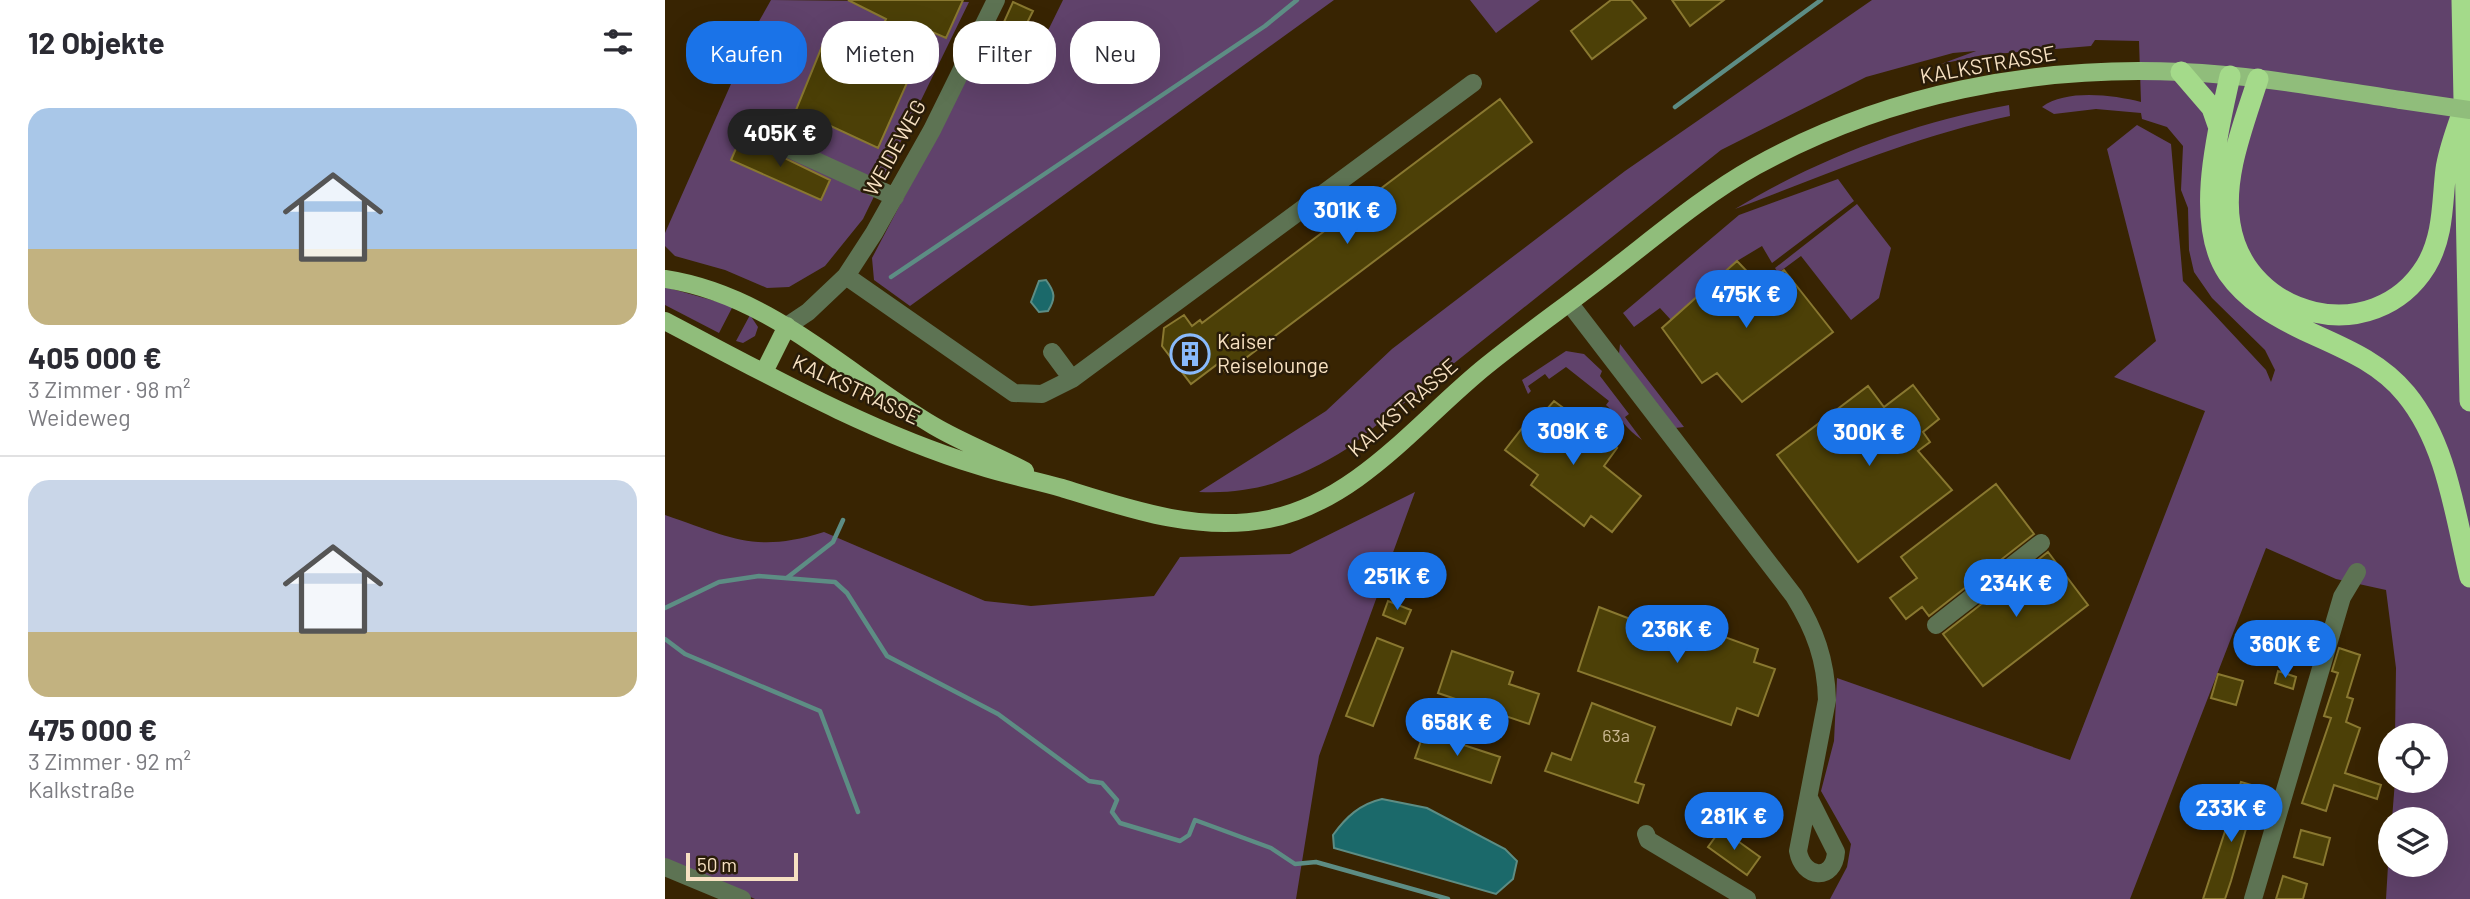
<!DOCTYPE html>
<html lang="de">
<meta charset="utf-8">
<style>
body{margin:0;font-family:Barlow,sans-serif;background:#f7f7f7;color:#2b2b33;height:100vh;display:flex;flex-direction:column;font-size:26px;white-space:nowrap}
*{box-sizing:border-box;margin:0}
p{font-size:23px;color:#7c7c81}
.icon{flex:none;width:38px;height:38px;fill:none;stroke:currentColor;stroke-width:2;stroke-linecap:round;stroke-linejoin:round}
.map{position:relative;flex:1;overflow:hidden}
.drawer{display:flex;flex-direction:column;background:#fff;width:665px}
.drawer>*{flex:none}
.top-card{position:absolute;left:21px;top:21px;width:665px;height:63px;display:flex;gap:14px}
.controls{position:absolute;left:1713px;top:723px;display:grid;gap:14px}
.controls a{display:grid;place-items:center;width:70px;height:70px;border-radius:50%;background:#fff;box-shadow:0 7px 28px #0002;font-size:35px}
.scale{position:absolute;left:21px;bottom:18px;width:112px;box-sizing:border-box;padding-left:7px;border:4px solid #f7e1c2;border-top:0;font-size:19px;line-height:24px;white-space:nowrap;color:#f7e1c2;-webkit-text-stroke:5px #291c09;paint-order:stroke}
.price{position:absolute;translate:-50% -60px;padding:0 16px;border-radius:24px;background:#1a73e8;color:#fff;font-size:23px;line-height:46px;filter:drop-shadow(0 2px 4px #0008)}
.price::after{content:'';position:absolute;left:50%;top:42px;width:21px;height:16px;margin-left:-10px;background:inherit;clip-path:polygon(0 0,100% 0,50% 100%)}
.price.selected{background:#222;color:#fff}
ul{padding:0;list-style:none}
li{display:grid;align-content:center;gap:14px;height:371px;padding:0 28px}
li+li{border-top:2px solid #e1e1e2}
li span{display:grid;place-items:center;height:217px;border-radius:21px;color:#555}
li>.icon{margin-inline-start:auto}
span .icon{width:126px;height:126px;fill:#fffc;stroke-width:1}
li b{font-size:30px}
h2{display:flex;justify-content:space-between;align-items:center;height:84px;padding:0 28px;font-size:30px}
.pill{padding:0 24px;border-radius:28px;background:#fff;box-shadow:0 7px 28px #0002;font-size:24px;line-height:63px}
.pill.selected{background:#1a73e8;color:#fff}
main{display:flex;flex:1;min-height:0}
.map>svg:first-child{display:block}
.green{fill:#60426b}
.water{fill:#1b696a;stroke:#5d8d84;stroke-width:2}
.lines{fill:none;stroke-linecap:round;stroke-linejoin:round}
.stream{stroke:#5d8d84;stroke-width:4.5}
.building{fill:#4c4007;stroke:#897830;stroke-width:2}
.minor{stroke:#5d7353;stroke-width:18}
.major{stroke:#90bd7b;stroke-width:18}
.highway{stroke:#a4da8a;stroke-width:21}
.major-bridge{stroke:#90bd7b;stroke-width:18}
.labels{text-anchor:middle;stroke-width:5;stroke-linejoin:round;paint-order:stroke}
.number-label{font-size:18px;fill:#ccb993}
.street-label{font-size:21px;fill:#f7e1c2;stroke:#291c09}
.poi-label{font-size:21px;fill:#f7e1c2;stroke:#291c09;text-anchor:start}
</style>
<main>
<section class="drawer">
<h2>12 Objekte<svg class="icon" aria-label="filters" viewBox="0 0 24 24"><path d="M4 7h16M4 17h16"/><circle cx="9" cy="7" r="2"/><circle cx="15" cy="17" r="2"/></svg></h2>
<ul>
<li><span style="background:linear-gradient(#a9c7e8 65%,#c2b280 0)"><svg class="icon" aria-label="home" viewBox="0 0 24 24"><path d="M3 11l9-7 9 7M6 9v11h12V9"/></svg></span><div><b>405 000 €</b><p>3 Zimmer · 98 m²</p><p>Weideweg</p></div></li>
<li><span style="background:linear-gradient(#c9d6e8 70%,#c2b280 0)"><svg class="icon" aria-label="home" viewBox="0 0 24 24"><path d="M3 11l9-7 9 7M6 9v11h12V9"/></svg></span><div><b>475 000 €</b><p>3 Zimmer · 92 m²</p><p>Kalkstraße</p></div></li>
</ul>
</section>
<div class="map">
<svg width="1805" height="899" viewBox="0 0 1805 899">
<rect width="100%" height="100%" fill="#382402"/>
<path class="green" d="M 106,0 L 304,2 L 198,219 L 160,266 L 124,287 L 102,288 L 60,270 L 10,256 L 0,246 L 0,233 L 93,23 Z
M 398,0 L 669,0 L 245,306 L 209,280 L 207,258 L 319,45 L 365,67 Z
M 805,0 L 875,0 L 831,33 Z
M 1207,0 L 1805,0 L 1805,899 L 1721,899 L 1725,832 L 1726,864 L 1771,864 L 1771,819 L 1727,819 L 1730,781 L 1771,780 L 1771,735 L 1730,735 L 1731,668 L 1721,590 L 1671,579 L 1601,548 L 1465,899 L 1165,899 L 1182,867 L 1186,844 L 1156,791 L 1169,741 L 1172,678 L 1405,760 L 1540,411 L 1449,377 L 1491,341 L 1442,149 L 1472,125 L 1506,144 L 1518,281 L 1601,370 L 1606,382 L 1610,370 L 1600,350 L 1547,298 L 1529,272 L 1524,250 L 1523,208 L 1516,190 L 1518,146 L 1502,127 L 1477,119 L 1476,113 L 1431,109 L 1389,114 L 1377,107 C 1401,89 1448,95 1476,102 L 1474,41 L 1430,40 L 1426,46 L 1318,55 L 1276,64 L 1311,51 L 1288,53 L 1201,77 L 1056,150 L 683,448 C 636,478 590,495 534,492 L 661,411 L 727,349 L 960,171 Z
M 1344,105 L 1345,116 C 1250,136 1160,175 1070,209 C 1155,158 1246,123 1344,105 Z
M 1173,179 L 1189,201 L 1107,263 L 1097,246 L 1072,261 L 1006,320 L 995,308 L 969,327 L 958,313 L 1074,215 Z
M 1192,204 L 1226,248 L 1214,298 L 1186,320 L 1136,256 L 1113,273 L 1110,268 Z
M 0,287 L 68,306 L 54,333 L 0,305 Z
M 85,315 L 93,327 L 90,336 L 78,343 L 71,341 Z
M 955,344 L 1019,427 L 1010,428 L 954,354 Z
M 901,351 L 919,354 L 937,371 L 935,376 L 964,414 L 960,417 L 977,440 C 962,430 955,417 941,405 L 944,401 L 901,367 L 884,379 L 880,374 L 863,386 L 866,391 L 863,394 L 857,380 Z
M 750,492 L 654,756 L 631,899 L 90,899 L 0,860 L 0,515 C 65,537 89,554 159,532 L 320,601 L 366,606 L 489,596 L 515,557 L 625,554 Z"/>
<path class="water" d="M 381,280 C 390,292 391,298 383,311 L 374,312 L 366,302 L 374,281 Z
M 717,799 L 762,808 L 840,849 L 852,861 L 848,879 L 831,894 L 669,848 L 668,835 C 681,817 695,804 717,799 Z"/>
<g class="lines">
<path class="stream" d="M 1010,107 L 1156,0
M 226,277 L 600,26 L 632,0
M 123,577 L 168,542 L 178,520
M 0,608 L 54,582 L 94,576 L 170,582 L 182,593 L 222,656 L 333,714 L 424,781 L 437,783 L 452,800 L 447,812 L 455,823 L 515,841 L 524,835 L 530,820 L 606,848 L 630,864 L 651,862 L 783,899
M 0,639 L 20,654 L 155,711 L 193,812"/>
</g>
<path class="building" d="M 183,0 L 298,0 L 281,38 L 265,31 L 213,148 L 131,110 L 162,34 L 205,53 L 221,19 Z
M 946,0 L 966,0 L 981,18 L 927,59 L 906,31 Z
M 1007,0 L 1059,0 L 1025,26 Z
M 348,2 L 368,11 L 358,31 L 339,22 Z
M 835,99 L 867,142 L 561,373 L 554,363 L 526,384 L 497,346 L 499,328 L 519,315 L 527,326 L 535,320 L 537,323 Z
M 76,137 L 165,180 L 156,200 L 66,160 Z
M 1072,261 L 1096,286 L 1119,270 L 1168,332 L 1077,402 L 1052,373 L 1037,383 L 997,328 Z
M 1248,385 L 1274,419 L 1258,432 L 1265,442 L 1253,451 L 1287,490 L 1193,562 L 1112,455 L 1203,386 L 1219,407 Z
M 889,401 L 952,448 L 939,466 L 976,496 L 947,532 L 926,516 L 919,526 L 866,485 L 873,475 L 840,450 L 869,413 L 875,417 Z
M 1331,484 L 1369,534 L 1264,616 L 1257,607 L 1241,619 L 1225,598 L 1252,578 L 1236,557 Z
M 1383,552 L 1423,605 L 1318,686 L 1278,634 Z
M 723,601 L 746,610 L 740,624 L 718,615 Z
M 934,607 L 986,627 L 991,612 L 1093,649 L 1089,662 L 1110,669 L 1093,716 L 1072,708 L 1066,725 L 913,671 Z
M 712,638 L 738,648 L 708,726 L 681,716 Z
M 1674,648 L 1695,655 L 1682,697 L 1688,699 L 1681,722 L 1695,728 L 1680,773 L 1716,785 L 1712,799 L 1669,785 L 1661,811 L 1637,803 L 1666,718 L 1659,716 L 1673,673 L 1667,671 Z
M 787,651 L 848,672 L 844,684 L 874,694 L 864,724 L 773,693 Z
M 1613,671 L 1631,677 L 1628,689 L 1610,683 Z
M 1553,674 L 1578,681 L 1571,705 L 1546,698 Z
M 927,703 L 990,727 L 970,782 L 979,785 L 973,803 L 880,771 L 887,753 L 906,760 Z
M 759,732 L 835,757 L 826,783 L 750,758 Z
M 1576,782 L 1593,787 L 1566,881 L 1560,899 L 1538,899 Z
M 1056,829 L 1095,857 L 1082,875 L 1043,847 Z
M 1636,830 L 1665,838 L 1658,865 L 1629,857 Z
M 1618,876 L 1642,884 L 1638,899 L 1611,899 Z"/>
<g class="lines">
<path class="minor" d="M 85,131 L 230,197
M 181,276 L 349,393 L 377,394 L 407,379 L 808,83
M 905,304 L 1129,596 C 1150,630 1161,660 1162,700 L 1133,851 C 1138,879 1169,882 1171,852 L 1144,798
M 122,326 L 143,312 L 181,276 L 209,233 L 267,130 L 331,0
M 387,352 L 407,379
M 1271,625 L 1376,543
M 981,834 L 983,840 L 1082,899
M 0,867 L 77,899
M 1588,899 L 1677,597 L 1692,572"/>
<path class="major" d="M 0,279 C 105,295 180,373 269,426 C 298,443 330,455 360,471
M 0,321 C 101,374 204,432 314,466 C 341,475 370,480 397,488 C 464,509 533,533 604,519 C 693,501 754,420 821,366 C 863,332 908,301 951,267 C 996,232 1041,194 1091,166 C 1221,94 1369,65 1517,72 C 1590,75 1663,89 1736,100
M 99,372 L 122,326"/>
<path class="highway" d="M 1797,0 L 1805,401
M 1516,72 L 1547,108 L 1554,128
M 1565,76 C 1553,130 1529,223 1563,273 C 1582,300 1610,316 1639,330 C 1676,347 1714,361 1741,394 C 1782,444 1790,515 1805,577
M 1593,79 C 1579,124 1557,176 1565,224 C 1580,319 1709,350 1761,266 C 1779,236 1777,202 1781,169 C 1784,148 1793,127 1799,107"/>
<path class="major-bridge" d="M 1736,100 L 1805,110"/>
</g>
<defs>
<g id="building-ring" transform="scale(2.0125)"><circle r="9.5" fill="#291c09" stroke="#89bafc" stroke-width="1.5"/><path d="M-4-6H4V6H1V3H-1V6H-4ZM-2.5-4.3h1.7v1.8h-1.7ZM.8-4.3h1.7v1.8H.8ZM-2.5-1h1.7V.8h-1.7ZM.8-1h1.7V.8H.8Z" fill="#89bafc"/></g>
</defs>
<g fill-rule="evenodd">
<use href="#building-ring" x="525" y="354"/>
</g>
<g class="labels">
<g class="number-label">
<text x="951" y="742">63a</text>
</g>
<g class="street-label">
<text transform="translate(1323 65) rotate(-10)" y="7">KALKSTRASSE</text>
<text transform="translate(230 148) rotate(-61)" y="7">WEIDEWEG</text>
<text transform="translate(191 390) rotate(25)" y="7">KALKSTRASSE</text>
<text transform="translate(738 408) rotate(-41)" y="7">KALKSTRASSE</text>
</g>
<g class="poi-label">
<text x="552" y="349">Kaiser<tspan x="552" dy="24">Reiselounge</tspan></text>
</g>
</g>
</svg>
<div class="controls">
<a><svg class="icon" aria-label="locate" viewBox="0 0 24 24"><circle cx="12" cy="12" r="6"/><path d="M12 2v4M12 18v4M2 12h4M18 12h4"/></svg></a>
<a><svg class="icon" aria-label="layers" viewBox="0 0 24 24"><path d="M12 4l9 5-9 5-9-5zM3 14l9 5 9-5"/></svg></a>
</div>
<div class="scale">50 m</div>
<b class="price selected" style="left:115px;top:169px">405K €</b>
<b class="price" style="left:682px;top:246px">301K €</b>
<b class="price" style="left:1081px;top:330px">475K €</b>
<b class="price" style="left:908px;top:467px">309K €</b>
<b class="price" style="left:1204px;top:468px">300K €</b>
<b class="price" style="left:732px;top:612px">251K €</b>
<b class="price" style="left:1351px;top:619px">234K €</b>
<b class="price" style="left:1012px;top:665px">236K €</b>
<b class="price" style="left:1620px;top:680px">360K €</b>
<b class="price" style="left:792px;top:758px">658K €</b>
<b class="price" style="left:1566px;top:844px">233K €</b>
<b class="price" style="left:1069px;top:852px">281K €</b>
<div class="top-card">
<a class="pill selected">Kaufen</a>
<a class="pill">Mieten</a>
<a class="pill">Filter</a>
<a class="pill">Neu</a>
</div>
</div>
</main>
